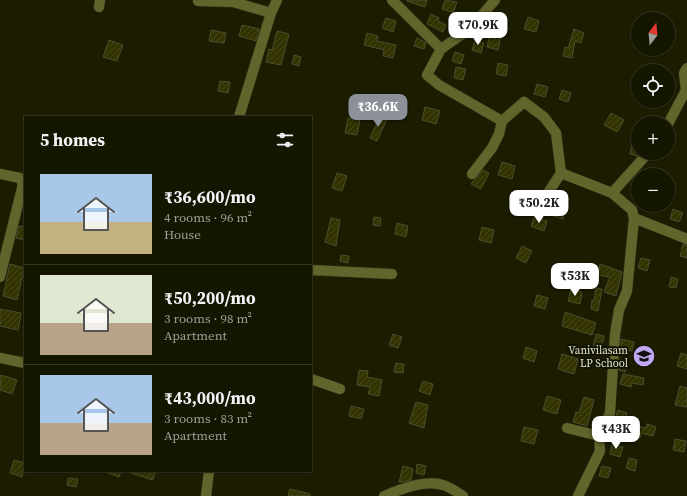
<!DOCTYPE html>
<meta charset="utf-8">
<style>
body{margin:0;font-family:"Source Serif 4",serif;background:#22230f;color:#f1f3f6;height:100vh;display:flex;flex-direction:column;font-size:15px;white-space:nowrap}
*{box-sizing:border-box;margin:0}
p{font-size:13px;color:#9d9f99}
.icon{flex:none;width:22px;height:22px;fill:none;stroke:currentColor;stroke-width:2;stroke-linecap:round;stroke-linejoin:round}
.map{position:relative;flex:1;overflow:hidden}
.side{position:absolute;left:24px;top:116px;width:288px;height:356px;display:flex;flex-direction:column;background:#151600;border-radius:0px;box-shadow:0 1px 3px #0004,0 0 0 1px #343522}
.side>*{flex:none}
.needle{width:26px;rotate:16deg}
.controls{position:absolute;left:631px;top:12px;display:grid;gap:8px}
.controls a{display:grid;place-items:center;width:44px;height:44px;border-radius:50%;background:#151600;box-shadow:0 1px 3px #0004,0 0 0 1px #343522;font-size:20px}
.price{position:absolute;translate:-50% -34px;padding:0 9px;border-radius:8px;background:#fff;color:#222;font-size:13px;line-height:26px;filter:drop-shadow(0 1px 2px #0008)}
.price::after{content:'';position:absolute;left:50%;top:24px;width:12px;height:9px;margin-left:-6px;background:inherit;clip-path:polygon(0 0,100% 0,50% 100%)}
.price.current{background:#8c9099;color:#fff}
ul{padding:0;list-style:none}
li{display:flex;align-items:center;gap:12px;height:100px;padding:0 16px}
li+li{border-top:1px solid #343522}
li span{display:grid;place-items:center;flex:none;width:112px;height:80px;border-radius:0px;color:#555}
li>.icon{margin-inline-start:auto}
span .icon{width:48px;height:48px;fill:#fffc;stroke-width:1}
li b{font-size:17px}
h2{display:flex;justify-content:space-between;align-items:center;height:48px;padding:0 16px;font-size:17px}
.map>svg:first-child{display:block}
.building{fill:url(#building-hatch);stroke:#4b4e2e}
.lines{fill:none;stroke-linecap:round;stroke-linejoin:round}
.minor-casing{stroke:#38391d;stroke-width:11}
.minor{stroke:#61642b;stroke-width:10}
.labels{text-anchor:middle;stroke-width:4;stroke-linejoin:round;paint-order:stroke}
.poi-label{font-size:11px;fill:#e1e3d0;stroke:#131400;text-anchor:end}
</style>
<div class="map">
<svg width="687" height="496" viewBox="0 0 687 496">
<defs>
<pattern id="building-hatch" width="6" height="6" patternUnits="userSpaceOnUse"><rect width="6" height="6" fill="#323300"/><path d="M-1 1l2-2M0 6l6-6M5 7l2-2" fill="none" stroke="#464718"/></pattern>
</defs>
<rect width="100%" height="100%" fill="#1c1d00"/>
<path class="building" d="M 407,0 L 427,0 L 425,7 L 407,1 Z
M 445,0 L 457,2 L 453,13 L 442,9 Z
M 431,14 L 439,18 L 438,21 L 446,25 L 443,32 L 427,24 Z
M 528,17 L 539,21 L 536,32 L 524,29 Z
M 386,18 L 396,21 L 393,32 L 382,28 Z
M 242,25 L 259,29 L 256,41 L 239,36 Z
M 574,29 L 584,33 L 581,43 L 575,41 L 572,58 L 563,56 L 565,47 L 568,48 Z
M 211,30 L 226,33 L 224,43 L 209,41 Z
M 277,31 L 289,34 L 281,65 L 266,62 L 269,49 L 272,50 Z
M 367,33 L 378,36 L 377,41 L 396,45 L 393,58 L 383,56 L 384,50 L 364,45 Z
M 490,34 L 501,36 L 498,50 L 487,47 Z
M 417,38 L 426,43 L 424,49 L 414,46 Z
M 109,40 L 123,45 L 117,61 L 103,57 Z
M 475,40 L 484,43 L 481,53 L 472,50 Z
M 455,52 L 464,55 L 461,64 L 452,61 Z
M 294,55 L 301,57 L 299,66 L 292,64 Z
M 498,63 L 508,65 L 506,76 L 496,74 Z
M 456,67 L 466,69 L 463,80 L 454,78 Z
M 220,81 L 230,82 L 228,93 L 218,91 Z
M 537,84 L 548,87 L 545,97 L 534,94 Z
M 562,90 L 571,93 L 568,102 L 559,99 Z
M 638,101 L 659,101 L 656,108 Z
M 425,107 L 440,111 L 436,124 L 422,120 Z
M 611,113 L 624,120 L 617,132 L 604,125 Z
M 380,116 L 387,119 L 377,141 L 370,138 Z
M 348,118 L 360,120 L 357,135 L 345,133 Z
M 635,128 L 638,128 L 637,156 L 630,154 Z
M 502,162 L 515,166 L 512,179 L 498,175 Z
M 483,170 L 489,173 L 481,189 L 471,184 Z
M 337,173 L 347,176 L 342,191 L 332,188 Z
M 555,205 L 565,207 L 563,219 L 553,216 Z
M 673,209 L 683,213 L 679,222 L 670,219 Z
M 374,217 L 381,218 L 380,226 L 373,225 Z
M 534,217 L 547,221 L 544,231 L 531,226 Z
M 331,218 L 340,220 L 336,246 L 325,242 Z
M 397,223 L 408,226 L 406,237 L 395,234 Z
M 19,226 L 25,227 L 25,240 L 16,238 Z
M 482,227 L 494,230 L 491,243 L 479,240 Z
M 683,244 L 687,245 L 687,258 L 680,256 Z
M 522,246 L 532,251 L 526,263 L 516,258 Z
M 341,255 L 349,256 L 348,263 L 340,261 Z
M 641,258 L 650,260 L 647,271 L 638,268 Z
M 10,264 L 24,268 L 17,300 L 3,296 Z
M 600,264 L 622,272 L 616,296 L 604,292 L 610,277 L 598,275 Z
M 671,277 L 678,279 L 676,288 L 669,287 Z
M 596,288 L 602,289 L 598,311 L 591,309 L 592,300 L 594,301 Z
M 571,289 L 582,292 L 580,304 L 568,301 Z
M 537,295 L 548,298 L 545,309 L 534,306 Z
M 0,309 L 21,313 L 18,330 L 0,326 Z
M 565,312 L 596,323 L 592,335 L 562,326 Z
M 393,334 L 402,337 L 398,348 L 389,345 Z
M 596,334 L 604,336 L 601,349 L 593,348 Z
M 621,339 L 634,342 L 632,351 L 621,348 Z
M 526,347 L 537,351 L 534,362 L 523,358 Z
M 681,353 L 687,355 L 687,369 L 677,366 Z
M 562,354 L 578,359 L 574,374 L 558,369 Z
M 620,359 L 627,361 L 625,372 L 619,370 Z
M 396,363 L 404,364 L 403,373 L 394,372 Z
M 359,370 L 368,371 L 367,377 L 382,380 L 379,396 L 368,394 L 370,387 L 357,385 Z
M 623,374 L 644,378 L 643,385 L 632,383 L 631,387 L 620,384 Z
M 1,375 L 17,380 L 12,394 L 0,390 Z
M 423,381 L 433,384 L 430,395 L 419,391 Z
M 680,386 L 687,388 L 687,407 L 675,405 Z
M 547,396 L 561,400 L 557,414 L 543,410 Z
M 584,397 L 594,400 L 587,426 L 573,422 L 576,412 L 579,413 Z
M 416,402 L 428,405 L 424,428 L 409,423 Z
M 351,406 L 364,409 L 361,419 L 349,416 Z
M 618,410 L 627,413 L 624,423 L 646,428 L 647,424 L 656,427 L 653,436 L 641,433 L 640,438 L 611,431 Z
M 524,427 L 538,430 L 534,444 L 521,441 Z
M 675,439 L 686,441 L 684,452 L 673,450 Z
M 612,444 L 623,447 L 620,457 L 610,454 Z
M 629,458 L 637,460 L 635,471 L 626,468 Z
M 14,460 L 25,463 L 22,477 L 10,473 Z
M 417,464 L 426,466 L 424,475 L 416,473 Z
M 403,466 L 413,469 L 411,480 L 402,482 L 399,482 Z
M 602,466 L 611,468 L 608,478 L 599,476 Z
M 103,471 L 121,471 L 119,477 Z
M 132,471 L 155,471 L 153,480 L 131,473 Z
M 68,478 L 78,479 L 76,487 L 67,485 Z
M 290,489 L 310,494 L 310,496 L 288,496 Z"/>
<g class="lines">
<g class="minor-casing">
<path id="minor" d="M 392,0 L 441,49
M 495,0 L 471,28 L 441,49 L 427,75 L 439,85 L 502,121
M 198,1 L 233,2 L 271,13
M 99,7 L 100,0
M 239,117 L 271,13 L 277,0
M 668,124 L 686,90 L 684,73 L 687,68
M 561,173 L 612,193
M 0,174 L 20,178 L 23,184 L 0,277
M 472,174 L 492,148 L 499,134 L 502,121 L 524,102 L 544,117 L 556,133 L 561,173 L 546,196
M 634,218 L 687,239
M 311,270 L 392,274
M 0,358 L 25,363
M 311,379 L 340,389
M 567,428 L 599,436
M 206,496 L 209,471
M 384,496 C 401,489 426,479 443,485 C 450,487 457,492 463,496
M 578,496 L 600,451 L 599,436 L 610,413 L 615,334 L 619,310 L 627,291 L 634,218 L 632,210 L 612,193 L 648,153"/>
</g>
<use href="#minor" class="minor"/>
</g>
<defs>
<g id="school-disc" transform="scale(1.15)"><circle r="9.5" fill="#c1a8f3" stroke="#131400"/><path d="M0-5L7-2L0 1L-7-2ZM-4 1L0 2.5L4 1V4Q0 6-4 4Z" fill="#111"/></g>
</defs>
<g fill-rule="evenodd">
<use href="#school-disc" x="644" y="356"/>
</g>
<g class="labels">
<g class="poi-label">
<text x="628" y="354">Vanivilasam<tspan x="628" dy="13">LP School</tspan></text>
</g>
</g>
</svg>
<div class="controls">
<a><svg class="needle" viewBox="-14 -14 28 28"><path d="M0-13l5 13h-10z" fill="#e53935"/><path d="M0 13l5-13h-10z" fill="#9d9f99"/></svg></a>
<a><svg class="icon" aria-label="locate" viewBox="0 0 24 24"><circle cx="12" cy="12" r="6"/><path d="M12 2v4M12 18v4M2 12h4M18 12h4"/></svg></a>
<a>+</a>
<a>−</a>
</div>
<b class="price" style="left:478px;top:46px">₹70.9K</b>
<b class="price current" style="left:378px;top:128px">₹36.6K</b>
<b class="price" style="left:539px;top:224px">₹50.2K</b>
<b class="price" style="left:575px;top:297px">₹53K</b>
<b class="price" style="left:616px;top:450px">₹43K</b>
<section class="side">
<h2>5 homes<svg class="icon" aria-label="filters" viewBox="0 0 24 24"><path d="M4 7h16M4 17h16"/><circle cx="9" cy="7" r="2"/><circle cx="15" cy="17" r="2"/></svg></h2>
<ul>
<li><span style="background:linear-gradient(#a9c7e8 60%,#c2b280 0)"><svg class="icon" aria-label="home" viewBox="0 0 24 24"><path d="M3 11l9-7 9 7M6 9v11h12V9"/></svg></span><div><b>₹36,600/mo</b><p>4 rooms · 96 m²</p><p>House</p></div></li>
<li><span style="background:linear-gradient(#dfe7d0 60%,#b9a48a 0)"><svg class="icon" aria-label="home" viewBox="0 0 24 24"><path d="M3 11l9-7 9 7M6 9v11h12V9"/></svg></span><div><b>₹50,200/mo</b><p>3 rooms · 98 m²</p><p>Apartment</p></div></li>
<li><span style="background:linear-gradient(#a9c7e8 60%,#b9a48a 0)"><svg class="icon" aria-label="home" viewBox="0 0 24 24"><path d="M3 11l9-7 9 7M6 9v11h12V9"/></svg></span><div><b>₹43,000/mo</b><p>3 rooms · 83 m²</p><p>Apartment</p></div></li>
</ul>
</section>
</div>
